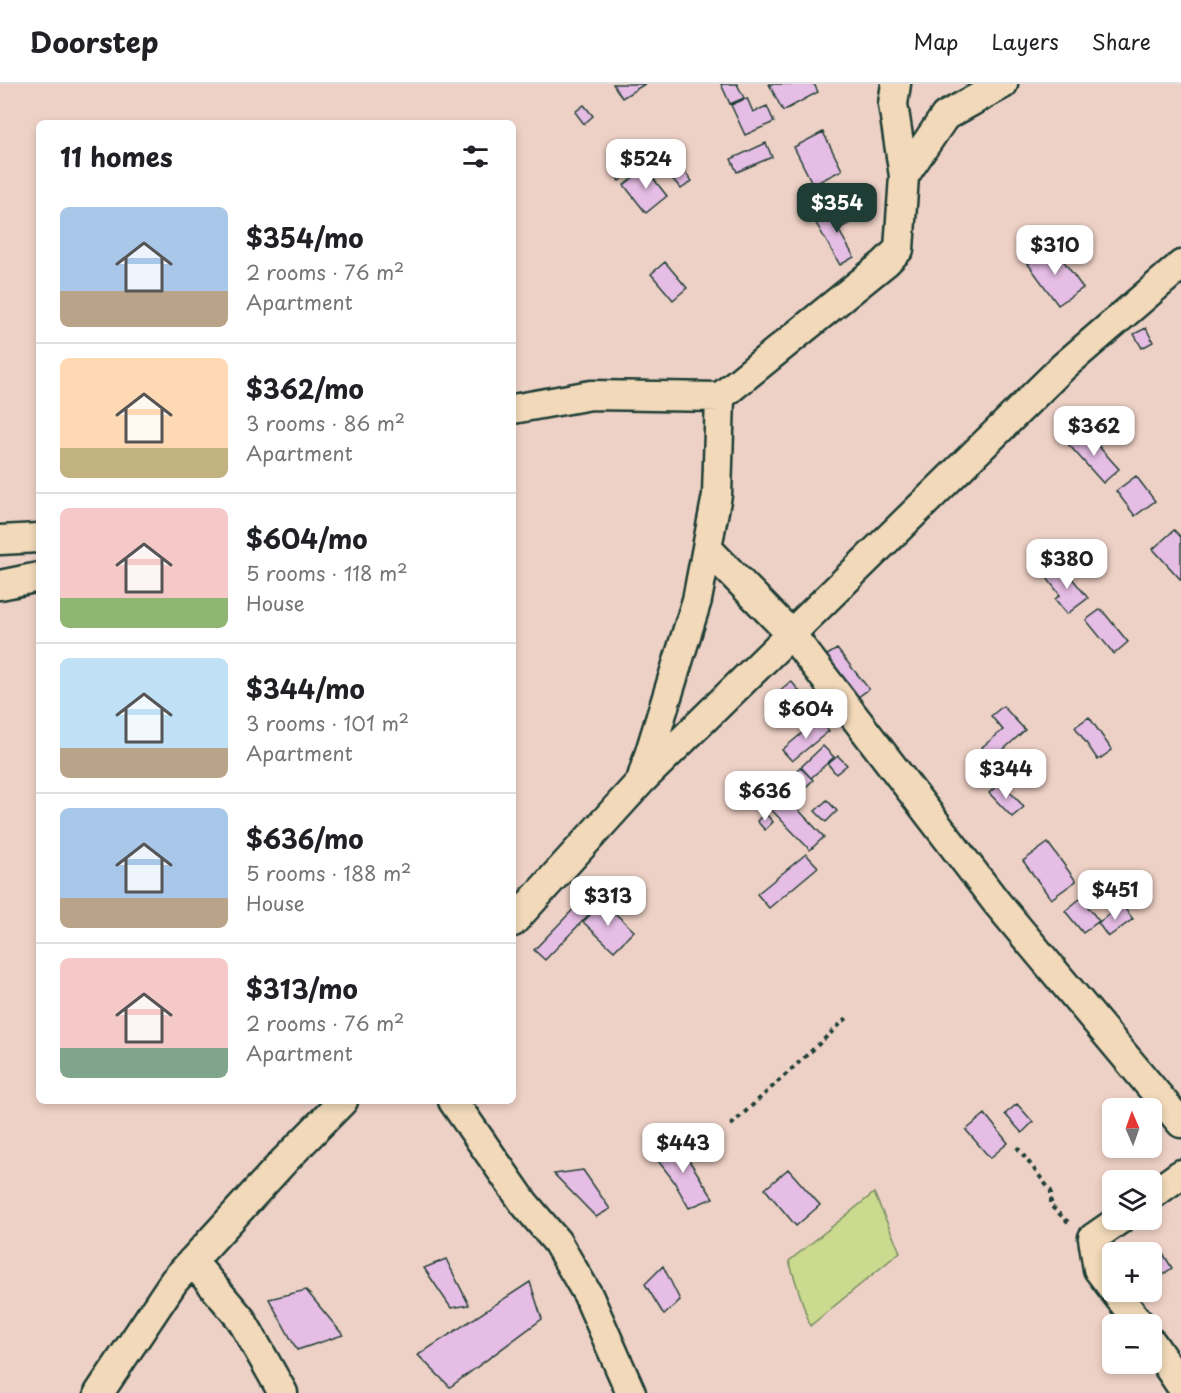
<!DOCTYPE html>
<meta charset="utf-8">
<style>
body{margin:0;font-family:"Playpen Sans",sans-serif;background:#f6f6f6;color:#202124;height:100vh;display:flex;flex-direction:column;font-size:22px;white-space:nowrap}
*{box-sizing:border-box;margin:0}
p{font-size:20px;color:#757577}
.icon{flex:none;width:33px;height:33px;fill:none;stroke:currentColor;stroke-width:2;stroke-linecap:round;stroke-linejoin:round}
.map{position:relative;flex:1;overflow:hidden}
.drawer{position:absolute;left:36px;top:36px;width:480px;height:984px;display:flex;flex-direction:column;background:#fff;border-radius:9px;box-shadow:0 3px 9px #0003}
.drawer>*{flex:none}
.needle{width:39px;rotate:358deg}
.buttons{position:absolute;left:1102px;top:1014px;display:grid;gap:12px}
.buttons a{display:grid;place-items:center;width:60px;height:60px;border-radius:9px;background:#fff;box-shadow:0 3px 9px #0003;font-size:30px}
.price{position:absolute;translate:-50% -51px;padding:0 14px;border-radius:12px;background:#fff;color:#222;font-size:20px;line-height:39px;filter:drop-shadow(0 2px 3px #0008)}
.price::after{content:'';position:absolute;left:50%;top:36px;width:18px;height:14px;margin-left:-9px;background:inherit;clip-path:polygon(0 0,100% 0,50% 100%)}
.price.active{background:#1f3d34;color:#fff}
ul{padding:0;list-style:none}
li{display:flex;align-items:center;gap:18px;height:150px;padding:0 24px}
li+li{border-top:2px solid #e0e0e0}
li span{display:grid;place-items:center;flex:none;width:168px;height:120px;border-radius:9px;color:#555}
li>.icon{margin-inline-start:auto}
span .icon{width:72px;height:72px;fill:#fffc;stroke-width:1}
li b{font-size:26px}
h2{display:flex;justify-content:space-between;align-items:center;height:72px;padding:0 24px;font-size:26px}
header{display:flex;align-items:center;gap:36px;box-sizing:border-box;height:84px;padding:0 30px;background:#fff;border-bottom:2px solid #e0e0e0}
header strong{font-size:28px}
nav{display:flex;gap:33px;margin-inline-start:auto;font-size:21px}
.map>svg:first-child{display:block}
.green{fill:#cbda8e;stroke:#758c61;stroke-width:1.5}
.building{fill:#e6bde5;stroke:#1f3d34;stroke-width:1.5}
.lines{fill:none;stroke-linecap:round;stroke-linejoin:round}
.minor-casing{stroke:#1f3d34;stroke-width:33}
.path{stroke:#1f3d34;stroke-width:4;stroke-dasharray:4.5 4.5;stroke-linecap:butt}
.minor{stroke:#f1d9b9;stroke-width:28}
</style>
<header>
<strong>Doorstep</strong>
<nav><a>Map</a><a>Layers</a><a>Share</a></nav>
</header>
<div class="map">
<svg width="1181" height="1309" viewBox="0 0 1181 1309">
<rect width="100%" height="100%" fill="#eed1c6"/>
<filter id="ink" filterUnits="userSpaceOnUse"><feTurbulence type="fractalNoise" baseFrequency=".0167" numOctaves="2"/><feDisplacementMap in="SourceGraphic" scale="12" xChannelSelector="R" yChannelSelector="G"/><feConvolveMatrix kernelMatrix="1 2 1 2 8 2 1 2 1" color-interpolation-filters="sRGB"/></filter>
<g filter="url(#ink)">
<path class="green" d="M 874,1109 L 900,1168 L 810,1242 L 789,1177 Z"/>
<path class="building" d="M 613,0 L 645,0 L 622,14 Z
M 721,0 L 737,0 L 744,14 L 730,20 Z
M 769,0 L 814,0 L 818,8 L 783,27 Z
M 747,14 L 753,28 L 767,22 L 774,38 L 745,51 L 731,21 Z
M 584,21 L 593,32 L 584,40 L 575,28 Z
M 823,48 L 842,86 L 813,101 L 794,63 Z
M 766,59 L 772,73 L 737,88 L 731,75 Z
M 646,60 L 655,73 L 619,97 L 611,84 Z
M 678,79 L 692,97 L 681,105 L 667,88 Z
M 645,84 L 667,112 L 646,129 L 624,101 Z
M 844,123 L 852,138 L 838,145 L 854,173 L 840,181 L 816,139 Z
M 1053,162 L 1083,204 L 1058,221 L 1028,180 Z
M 665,178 L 687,204 L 673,216 L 651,190 Z
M 1146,244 L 1153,258 L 1142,264 L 1134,250 Z
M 1085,347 L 1119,385 L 1103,399 L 1069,361 Z
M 1136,392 L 1155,417 L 1135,432 L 1116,407 Z
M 1174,446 L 1181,453 L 1181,496 L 1153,465 Z
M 1062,482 L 1088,514 L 1067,530 L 1055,515 L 1060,511 L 1047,494 Z
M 1101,525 L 1128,558 L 1114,570 L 1086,536 Z
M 837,565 L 869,605 L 854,616 L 819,576 Z
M 791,597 L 817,629 L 802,642 L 791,629 L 786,632 L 771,614 Z
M 1003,622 L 1025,646 L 993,675 L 982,663 L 1003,646 L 991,632 Z
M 1089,633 L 1112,666 L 1098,676 L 1075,643 Z
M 819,635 L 829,647 L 792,677 L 782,666 Z
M 823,662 L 834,673 L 811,694 L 801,683 Z
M 838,672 L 847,681 L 836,690 L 828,680 Z
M 800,683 L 813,696 L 791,718 L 824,753 L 810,766 L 763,717 Z
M 1001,698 L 1024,723 L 1012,733 L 989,709 Z
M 827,716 L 837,727 L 826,738 L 815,727 Z
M 765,729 L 773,738 L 765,746 L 757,737 Z
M 1048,759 L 1076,797 L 1051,815 L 1023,777 Z
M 806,770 L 818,783 L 769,824 L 757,810 Z
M 1124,801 L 1133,813 L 1117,825 L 1108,813 Z
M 591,807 L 602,817 L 545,876 L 534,866 Z
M 1081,814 L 1099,837 L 1083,849 L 1065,827 Z
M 603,818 L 634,847 L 614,867 L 583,838 Z
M 1122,821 L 1133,835 L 1108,853 L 1098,839 Z
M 1017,1020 L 1033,1038 L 1022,1049 L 1005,1030 Z
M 985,1030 L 1008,1059 L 990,1074 L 966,1046 Z
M 676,1056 L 713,1114 L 689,1124 L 673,1096 L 652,1069 Z
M 788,1085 L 820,1121 L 796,1142 L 765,1105 Z
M 583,1086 L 610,1125 L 596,1133 L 554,1090 Z
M 1164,1171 L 1172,1184 L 1152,1198 L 1152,1179 Z
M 446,1175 L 469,1221 L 451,1224 L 424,1184 Z
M 663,1182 L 680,1216 L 664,1231 L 645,1200 Z
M 530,1198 L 542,1235 L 450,1303 L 418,1271 Z
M 306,1206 L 343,1251 L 297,1266 L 269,1215 Z"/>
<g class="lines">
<g class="minor-casing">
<path id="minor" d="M 896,0 L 893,20 L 904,92
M 513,325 L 591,311 L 720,313 L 885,179 L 899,165 L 904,92 L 945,32 L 1003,0
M 0,456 L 39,454
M 707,464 L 791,550 L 997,819 L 1181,1039
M 0,501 L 39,493
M 641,697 L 1064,282 L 1181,181
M 513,838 L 641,697 L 697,516 L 717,411 L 720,313
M 453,1017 L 524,1119 L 557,1158 L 588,1211 L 631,1309
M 1152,1111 L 1181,1090
M 192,1177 L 241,1235 L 283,1309
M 1113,1205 L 1098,1185 L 1093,1154 L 1119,1136
M 1115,1208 L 1140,1240
M 1152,1259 L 1181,1302
M 99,1309 L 174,1197 L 285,1076 L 343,1017"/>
</g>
<path class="path" d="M 731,1041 L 847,934
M 1017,1063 L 1051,1107 L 1051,1122 L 1069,1139"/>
<use href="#minor" class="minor"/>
</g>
</g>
</svg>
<div class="buttons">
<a><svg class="needle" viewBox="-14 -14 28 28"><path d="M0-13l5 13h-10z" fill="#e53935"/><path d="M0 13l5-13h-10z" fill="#757577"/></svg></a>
<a><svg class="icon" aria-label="layers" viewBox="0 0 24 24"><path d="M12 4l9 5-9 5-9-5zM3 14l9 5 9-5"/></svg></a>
<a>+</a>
<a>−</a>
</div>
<b class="price" style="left:646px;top:106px">$524</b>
<b class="price active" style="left:837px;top:150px">$354</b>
<b class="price" style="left:1055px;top:192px">$310</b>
<b class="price" style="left:1094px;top:373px">$362</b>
<b class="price" style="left:1067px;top:506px">$380</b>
<b class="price" style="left:806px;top:656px">$604</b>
<b class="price" style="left:1006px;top:716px">$344</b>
<b class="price" style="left:765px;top:738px">$636</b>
<b class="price" style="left:1115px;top:837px">$451</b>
<b class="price" style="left:608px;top:843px">$313</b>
<b class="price" style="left:683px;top:1090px">$443</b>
<section class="drawer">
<h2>11 homes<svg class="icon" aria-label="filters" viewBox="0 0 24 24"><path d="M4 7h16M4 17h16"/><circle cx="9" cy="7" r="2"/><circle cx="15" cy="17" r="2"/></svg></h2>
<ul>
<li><span style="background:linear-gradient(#a9c7e8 70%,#b9a48a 0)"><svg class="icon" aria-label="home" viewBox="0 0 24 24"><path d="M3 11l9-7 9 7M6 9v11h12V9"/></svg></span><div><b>$354/mo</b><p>2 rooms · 76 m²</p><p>Apartment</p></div></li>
<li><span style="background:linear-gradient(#ffd9b3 75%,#c2b280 0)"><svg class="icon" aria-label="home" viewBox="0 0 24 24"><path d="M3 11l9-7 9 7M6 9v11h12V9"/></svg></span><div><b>$362/mo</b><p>3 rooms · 86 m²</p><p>Apartment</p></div></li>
<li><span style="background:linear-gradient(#f6c9c9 75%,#8fb573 0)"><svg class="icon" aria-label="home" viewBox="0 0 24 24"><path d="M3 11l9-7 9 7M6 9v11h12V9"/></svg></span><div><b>$604/mo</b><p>5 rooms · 118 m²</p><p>House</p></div></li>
<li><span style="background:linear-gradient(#bfe0f5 75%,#b9a48a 0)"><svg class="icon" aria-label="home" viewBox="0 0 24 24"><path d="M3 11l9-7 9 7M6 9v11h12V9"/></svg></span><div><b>$344/mo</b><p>3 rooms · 101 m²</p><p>Apartment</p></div></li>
<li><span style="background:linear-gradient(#a9c7e8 75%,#b9a48a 0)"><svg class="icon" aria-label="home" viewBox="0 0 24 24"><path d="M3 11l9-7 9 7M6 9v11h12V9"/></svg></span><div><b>$636/mo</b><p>5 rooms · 188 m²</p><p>House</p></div></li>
<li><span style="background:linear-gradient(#f6c9c9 75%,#7fa58c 0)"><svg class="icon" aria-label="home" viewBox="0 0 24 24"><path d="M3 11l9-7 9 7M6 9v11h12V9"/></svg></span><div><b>$313/mo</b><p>2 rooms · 76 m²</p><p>Apartment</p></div></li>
</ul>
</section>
</div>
